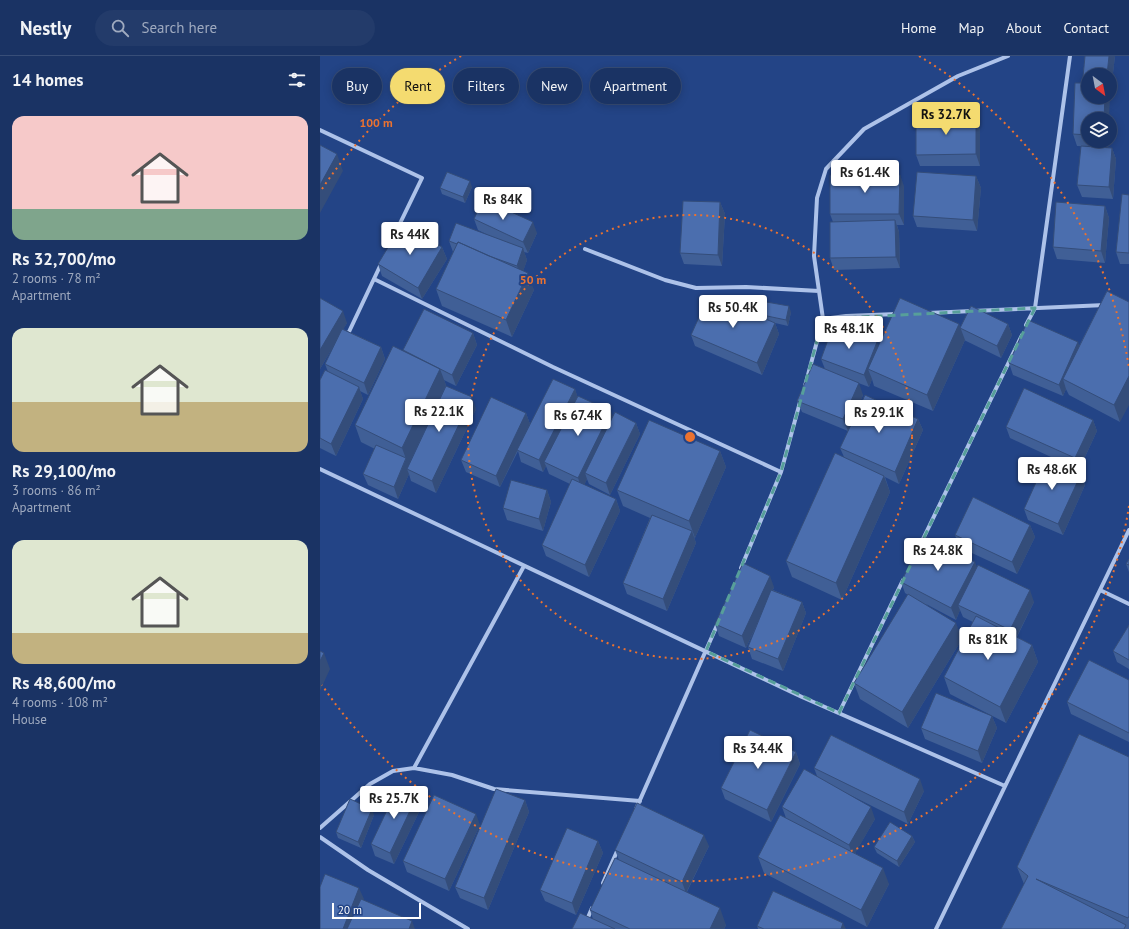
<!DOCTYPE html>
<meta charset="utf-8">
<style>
body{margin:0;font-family:"PT Sans",sans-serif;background:#233b6a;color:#f1f3f6;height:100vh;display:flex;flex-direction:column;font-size:15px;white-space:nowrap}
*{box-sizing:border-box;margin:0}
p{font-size:13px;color:#9faabf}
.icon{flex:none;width:22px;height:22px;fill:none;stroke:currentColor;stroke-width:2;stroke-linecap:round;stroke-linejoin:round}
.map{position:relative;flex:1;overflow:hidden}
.panel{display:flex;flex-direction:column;background:#1a3364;width:320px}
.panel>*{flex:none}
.hud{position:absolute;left:12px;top:12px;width:380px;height:36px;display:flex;gap:8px}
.needle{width:26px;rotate:148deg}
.buttons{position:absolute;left:761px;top:12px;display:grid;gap:8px}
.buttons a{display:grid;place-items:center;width:36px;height:36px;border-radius:50%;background:#1a3364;box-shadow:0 2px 10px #0003,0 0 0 1px #384e78;font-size:20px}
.scale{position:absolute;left:12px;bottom:10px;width:89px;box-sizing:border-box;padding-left:4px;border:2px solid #fff;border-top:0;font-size:11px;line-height:14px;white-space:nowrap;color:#fff;-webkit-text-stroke:3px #234486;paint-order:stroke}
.price{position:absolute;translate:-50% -34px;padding:0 9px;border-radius:4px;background:#fff;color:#222;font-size:13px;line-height:26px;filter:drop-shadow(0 1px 2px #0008)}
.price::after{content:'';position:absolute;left:50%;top:24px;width:12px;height:9px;margin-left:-6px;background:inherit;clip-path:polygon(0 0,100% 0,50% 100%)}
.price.active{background:#f4db70;color:#111}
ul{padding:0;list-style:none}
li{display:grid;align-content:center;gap:8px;height:212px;padding:0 12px}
li span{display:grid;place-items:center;height:124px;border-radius:12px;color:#555}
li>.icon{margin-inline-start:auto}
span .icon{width:72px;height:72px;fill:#fffc;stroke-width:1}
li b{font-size:17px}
h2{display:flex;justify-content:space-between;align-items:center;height:48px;padding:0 12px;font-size:17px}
.chip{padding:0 14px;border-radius:18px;background:#1a3364;box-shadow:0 2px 10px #0003,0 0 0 1px #384e78;font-size:14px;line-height:36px}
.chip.active{background:#f4db70;color:#111}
header{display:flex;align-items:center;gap:24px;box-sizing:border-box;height:56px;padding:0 20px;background:#1a3364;border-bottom:1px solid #384e78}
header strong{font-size:19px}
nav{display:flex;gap:22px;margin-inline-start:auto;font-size:14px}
.search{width:280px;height:36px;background:#233b6a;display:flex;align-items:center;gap:10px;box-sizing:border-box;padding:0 14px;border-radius:22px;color:#9faabf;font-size:15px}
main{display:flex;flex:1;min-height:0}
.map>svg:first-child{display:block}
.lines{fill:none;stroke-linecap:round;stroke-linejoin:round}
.street{stroke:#adc2e9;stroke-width:4}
.wall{fill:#405f96}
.shaded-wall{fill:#344d7a}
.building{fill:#4b6eae;stroke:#344d7a}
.marked{fill:none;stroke:#579f9a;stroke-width:3;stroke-dasharray:8 5;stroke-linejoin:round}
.ring{fill:none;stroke:#eb7230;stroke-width:2;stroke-dasharray:2 4}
.centre{fill:#eb7230;stroke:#234486;stroke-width:2}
.ring-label{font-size:12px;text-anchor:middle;font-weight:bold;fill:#eb7230;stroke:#234486;stroke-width:4;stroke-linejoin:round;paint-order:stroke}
</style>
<header>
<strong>Nestly</strong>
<div class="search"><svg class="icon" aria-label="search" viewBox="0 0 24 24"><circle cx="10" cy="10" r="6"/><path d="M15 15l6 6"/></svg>Search here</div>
<nav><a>Home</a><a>Map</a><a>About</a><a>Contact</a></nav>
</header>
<main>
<section class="panel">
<h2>14 homes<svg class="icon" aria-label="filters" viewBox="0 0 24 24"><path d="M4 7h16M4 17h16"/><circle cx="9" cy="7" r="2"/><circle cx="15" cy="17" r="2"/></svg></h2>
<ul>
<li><span style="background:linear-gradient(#f6c9c9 75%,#7fa58c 0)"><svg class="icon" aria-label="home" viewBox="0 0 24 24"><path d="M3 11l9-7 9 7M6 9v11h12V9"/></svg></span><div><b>Rs 32,700/mo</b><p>2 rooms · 78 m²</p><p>Apartment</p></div></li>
<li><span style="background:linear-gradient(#dfe7d0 60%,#c2b280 0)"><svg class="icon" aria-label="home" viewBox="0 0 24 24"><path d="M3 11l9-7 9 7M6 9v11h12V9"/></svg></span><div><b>Rs 29,100/mo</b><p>3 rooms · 86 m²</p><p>Apartment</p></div></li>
<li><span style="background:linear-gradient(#dfe7d0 75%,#c2b280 0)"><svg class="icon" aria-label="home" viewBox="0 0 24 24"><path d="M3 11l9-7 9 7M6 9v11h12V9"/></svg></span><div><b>Rs 48,600/mo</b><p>4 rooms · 108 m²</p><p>House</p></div></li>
</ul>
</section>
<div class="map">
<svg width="809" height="873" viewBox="0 0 809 873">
<rect width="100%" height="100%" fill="#234486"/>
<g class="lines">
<path class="street" d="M 0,74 L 102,122 L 70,188
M 265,193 L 345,224 L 376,232 L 426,231 L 499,235
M 54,223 L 233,311 L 461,416
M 608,257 L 785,249
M 503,263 L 494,200 L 497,142 L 506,113 L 544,73 L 638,20 L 688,0
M 706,269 L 715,252 L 750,0
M 27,280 L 61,208
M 485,330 L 503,263 L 526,260 L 577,258
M 0,413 L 482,641 L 685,730
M 603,483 L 702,279
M 421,512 L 461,416 L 480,346
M 780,534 L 809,548
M 519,657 L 583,524
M 94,712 L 204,510
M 316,753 L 398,567
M 0,772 L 50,728 L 73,715 L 94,712 L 132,719 L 174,733 L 320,745
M 0,781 L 48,814 L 148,873
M 283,827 L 298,793
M 263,873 L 272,852
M 616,873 L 809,474"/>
</g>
<path class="wall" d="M 765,0 L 795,0 L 791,34 L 790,34 L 790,19 L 768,19 L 768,85 L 788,85 L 787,91 L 757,90 L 753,78 L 765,27 L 763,21 Z
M 660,72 L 660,110 L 600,110 L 596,99 Z
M 792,92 L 796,103 L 793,143 L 762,141 L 757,129 Z
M 656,120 L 661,132 L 657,175 L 597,171 L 593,160 Z
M 584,130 L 584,169 L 577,169 L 579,176 L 580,212 L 514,214 L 510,202 L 513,166 L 510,158 Z
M 152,131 L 145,147 L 122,138 L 120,132 Z
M 809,139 L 809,208 L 800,208 L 796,196 Z
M 400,146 L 405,158 L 402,210 L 364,208 L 360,197 Z
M 785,150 L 789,162 L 785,207 L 737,203 L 733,191 Z
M 154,163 L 217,177 L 208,197 L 204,196 L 207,204 L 203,215 L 214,234 L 192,281 L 122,250 L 116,233 L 133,196 L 129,185 L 174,182 L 158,174 Z
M 122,191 L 127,203 L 102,243 L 62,220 L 58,208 Z
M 787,235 L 800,366 L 749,339 L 746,333 L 743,340 L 693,319 L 689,307 L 759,290 Z
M 0,242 L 27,267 L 23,273 L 61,291 L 65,303 L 48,339 L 40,335 L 43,343 L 16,400 L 0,392 L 0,324 L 8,316 L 5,308 L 17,284 L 0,313 Z
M 471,256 L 468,270 L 455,267 L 459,278 L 442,319 L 375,290 L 371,279 L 433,257 Z
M 639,268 L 640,272 L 688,268 L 692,279 L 681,302 L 644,284 L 645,284 L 613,355 L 554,330 L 552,323 L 549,331 L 525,322 L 543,339 L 528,375 L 482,356 L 477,345 L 505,313 L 501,303 L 558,290 Z
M 153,277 L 157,289 L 136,330 L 124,324 L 126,329 L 89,408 L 89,409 L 156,353 L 116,437 L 91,425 L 89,418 L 78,443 L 48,429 L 43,418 L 55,393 L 41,386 L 35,369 L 83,295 L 83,294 Z
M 255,333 L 257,340 L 293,361 L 316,367 L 320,378 L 290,439 L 269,428 L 267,423 L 264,429 L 296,443 L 300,455 L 269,521 L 226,500 L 222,489 L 250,428 L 229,418 L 226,410 L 223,416 L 201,406 L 198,395 L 180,431 L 146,416 L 141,404 L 206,357 L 210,368 Z
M 598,363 L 603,374 L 579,428 L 565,421 L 570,436 L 522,544 L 472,521 L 466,505 L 524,401 L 520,392 Z
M 773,364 L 777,375 L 759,414 L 690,382 L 686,371 Z
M 400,395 L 406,411 L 375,482 L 374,481 L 376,487 L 347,555 L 307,538 L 303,527 L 330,462 L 303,450 L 297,434 Z
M 761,418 L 765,429 L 743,479 L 708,464 L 704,453 Z
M 227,434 L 231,446 L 223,475 L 187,464 L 183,452 Z
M 710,469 L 715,481 L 697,518 L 639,491 L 635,479 Z
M 809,503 L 809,516 L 806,508 Z
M 657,511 L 714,546 L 697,581 L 712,589 L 718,606 L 686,667 L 630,638 L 624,621 L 653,566 L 643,561 L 640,554 L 636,564 L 606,548 L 642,583 L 588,672 L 540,643 L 534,627 L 588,539 L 585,537 L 581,526 Z
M 454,531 L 453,534 L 482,546 L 486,557 L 463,615 L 432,603 L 428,591 L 437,569 L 426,592 L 399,580 L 395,568 Z
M 809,569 L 809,613 L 797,606 L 793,595 Z
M 809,624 L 809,686 L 751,658 L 747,646 Z
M 672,660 L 677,672 L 662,707 L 605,683 L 601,672 Z
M 476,696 L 480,708 L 451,766 L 405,743 L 401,732 Z
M 809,701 L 809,873 L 681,873 L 704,828 L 697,811 Z
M 494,712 L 604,735 L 588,768 L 528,738 L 555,763 L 535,797 L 569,828 L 547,871 L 444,817 L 438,801 L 466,762 L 462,751 L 497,720 Z
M 205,744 L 209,756 L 168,854 L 140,842 L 135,831 Z
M 101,752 L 74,808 L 55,800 L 51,788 Z
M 54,759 L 41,792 L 18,782 L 16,776 Z
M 160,769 L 129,835 L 87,816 L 83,805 Z
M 592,780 L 595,786 L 579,811 L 557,797 L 554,791 Z
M 278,785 L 283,797 L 256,859 L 225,845 L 220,834 Z
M 389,790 L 367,836 L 406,869 L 404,873 L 252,873 L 273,863 L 270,854 L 299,804 L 295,794 Z
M 437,870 L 526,873 L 438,873 Z"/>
<path class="shaded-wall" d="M 789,0 L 795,0 L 791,34 L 790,31 L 790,19 L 787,19 Z
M 785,41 L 790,41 L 789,63 L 784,63 Z
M 656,60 L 660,72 L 660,110 L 656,98 Z
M 785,85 L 788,85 L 787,91 Z
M 792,92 L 796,103 L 793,143 L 789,131 Z
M 17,98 L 23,115 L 0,157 L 0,129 Z
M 580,119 L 584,130 L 584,169 L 579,158 Z
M 656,120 L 661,132 L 657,175 L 653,164 Z
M 150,125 L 152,131 L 145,147 L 143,141 Z
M 400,146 L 405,158 L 402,210 L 398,199 Z
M 785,150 L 789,162 L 785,207 L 781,195 Z
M 575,164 L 579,176 L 580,212 L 576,201 Z
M 213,166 L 217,177 L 208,197 L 203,186 Z
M 122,191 L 127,203 L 102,243 L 98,232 Z
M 203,192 L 207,204 L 201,222 L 197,210 Z
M 208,217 L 214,234 L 192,281 L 186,264 Z
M 469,250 L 471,256 L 468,270 L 466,264 Z
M 23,255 L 27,267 L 0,313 L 0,294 Z
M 455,267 L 459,278 L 442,319 L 437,307 Z
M 639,268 L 645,284 L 613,355 L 607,339 Z
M 688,268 L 692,279 L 681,302 L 677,290 Z
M 153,277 L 157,289 L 136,330 L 132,319 Z
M 557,286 L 561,298 L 548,313 L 552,323 L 549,331 L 544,319 Z
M 758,286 L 762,297 L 743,323 L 746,333 L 743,340 L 739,329 Z
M 61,291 L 65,303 L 48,339 L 44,327 Z
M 120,313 L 126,329 L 89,408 L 91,413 L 87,413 L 89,418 L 78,443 L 74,431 L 86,403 L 82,392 Z
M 809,320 L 809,349 L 800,366 L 794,349 Z
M 539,327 L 543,339 L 528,375 L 523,363 Z
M 39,331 L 43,343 L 16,400 L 11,388 Z
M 255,333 L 259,345 L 224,406 L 226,410 L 223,416 L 219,404 Z
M 152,341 L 156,353 L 116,437 L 112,425 Z
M 291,355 L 295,367 L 265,417 L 267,423 L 262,434 L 258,422 Z
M 206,357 L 210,368 L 180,431 L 176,420 Z
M 598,363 L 603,374 L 579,428 L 575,416 Z
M 773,364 L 777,375 L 759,414 L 755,402 Z
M 316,367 L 320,378 L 290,439 L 286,427 Z
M 400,395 L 406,411 L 375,482 L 369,465 Z
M 761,418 L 765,429 L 743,479 L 738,468 Z
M 564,420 L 570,436 L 522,544 L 516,527 Z
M 227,434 L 231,446 L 223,475 L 219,463 Z
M 296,443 L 300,455 L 269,521 L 265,509 Z
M 710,469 L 715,481 L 697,518 L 692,506 Z
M 372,475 L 376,487 L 347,555 L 343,543 Z
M 655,506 L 659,517 L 638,549 L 640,554 L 636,564 L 631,552 Z
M 450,520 L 454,531 L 426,592 L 422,580 Z
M 710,534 L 714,546 L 694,586 L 690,574 Z
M 482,546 L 486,557 L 463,615 L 458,603 Z
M 636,567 L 642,583 L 588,672 L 582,656 Z
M 712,589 L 718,606 L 686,667 L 680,651 Z
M 4,597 L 10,613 L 0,635 L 0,605 Z
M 672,660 L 677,672 L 662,707 L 658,695 Z
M 476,696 L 480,708 L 451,766 L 447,754 Z
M 600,723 L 604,735 L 588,768 L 584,756 Z
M 97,740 L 101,752 L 74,808 L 70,797 Z
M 205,744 L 209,756 L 168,854 L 164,842 Z
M 551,751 L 555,763 L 533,801 L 529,789 Z
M 52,753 L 54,759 L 41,792 L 38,786 Z
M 156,758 L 160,769 L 129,835 L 125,823 Z
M 384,779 L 389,790 L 366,837 L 362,826 Z
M 592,780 L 595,786 L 579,811 L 577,805 Z
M 278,785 L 283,797 L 256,859 L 252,847 Z
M 563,812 L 569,828 L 547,871 L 541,854 Z
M 39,832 L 44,843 L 32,873 L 23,873 Z
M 400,852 L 406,869 L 404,873 L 390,873 Z
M 92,865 L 95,873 L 89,873 Z
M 523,867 L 526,873 L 521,873 Z"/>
<path class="building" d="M 765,0 L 789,0 L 787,19 L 768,19 L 768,21 L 763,21 Z
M 755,27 L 768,27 L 768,41 L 785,41 L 784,63 L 768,63 L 768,79 L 753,78 Z
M 656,60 L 656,98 L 596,99 L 596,61 Z
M 0,89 L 17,98 L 0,129 Z
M 761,90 L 792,92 L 789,131 L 757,129 Z
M 127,116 L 150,125 L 143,141 L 120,132 Z
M 597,116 L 656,120 L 653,164 L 593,160 Z
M 510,119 L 580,119 L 579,158 L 510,158 Z
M 802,138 L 809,139 L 809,197 L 796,196 Z
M 163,143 L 213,166 L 203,186 L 154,163 Z
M 363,145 L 400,146 L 398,199 L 360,197 Z
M 736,146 L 785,150 L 781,195 L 733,191 Z
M 575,164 L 576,201 L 510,202 L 510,166 Z
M 136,167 L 203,192 L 197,210 L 169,200 L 138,186 L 137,188 L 129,185 Z
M 82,168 L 122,191 L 98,232 L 58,208 Z
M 138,186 L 208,217 L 186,264 L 116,233 Z
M 787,235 L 809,246 L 809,320 L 794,349 L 743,323 Z
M 389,239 L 455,267 L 437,307 L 371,279 Z
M 0,242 L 23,255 L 0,294 Z
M 580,242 L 639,268 L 607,339 L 548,313 Z
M 435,244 L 469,250 L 466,264 L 433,257 Z
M 651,250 L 688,268 L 677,290 L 640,272 Z
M 104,253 L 153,277 L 132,319 L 83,294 Z
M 708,264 L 758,286 L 739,329 L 689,307 Z
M 513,270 L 557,286 L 544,319 L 501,303 Z
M 22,273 L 61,291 L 44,327 L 5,308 Z
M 73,290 L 120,313 L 82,392 L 35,369 Z
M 493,308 L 539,327 L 523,363 L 477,345 Z
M 5,314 L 39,331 L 11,388 L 0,382 L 0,324 Z
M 233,323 L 255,333 L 219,404 L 197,394 Z
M 126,330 L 152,341 L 112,425 L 87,413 Z
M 704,332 L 773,364 L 755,402 L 686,371 Z
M 545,339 L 598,363 L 575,416 L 520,392 Z
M 258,340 L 291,355 L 258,422 L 224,406 Z
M 171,341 L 206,357 L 176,420 L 141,404 Z
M 295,356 L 316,367 L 286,427 L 265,417 Z
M 329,364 L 400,395 L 369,465 L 297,434 Z
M 56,389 L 86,402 L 74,431 L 43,418 Z
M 515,397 L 564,420 L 516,527 L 466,505 Z
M 727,402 L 761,418 L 738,468 L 704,453 Z
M 252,423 L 296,443 L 265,509 L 222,489 Z
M 191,424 L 227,434 L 219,463 L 183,452 Z
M 653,441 L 710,469 L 692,506 L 635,479 Z
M 332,459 L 372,475 L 343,543 L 303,527 Z
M 604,480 L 655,506 L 631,552 L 581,526 Z
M 809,503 L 809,509 L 806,508 Z
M 423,507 L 450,520 L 422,580 L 395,568 Z
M 658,509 L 710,534 L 690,574 L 638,549 Z
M 451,534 L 482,546 L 458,603 L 428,591 Z
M 588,538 L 636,567 L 582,656 L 534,627 Z
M 656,560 L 712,589 L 680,651 L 624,621 Z
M 809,569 L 809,604 L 793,595 Z
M 0,595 L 4,597 L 0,605 Z
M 769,604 L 809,624 L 809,677 L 747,646 Z
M 616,637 L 672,660 L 658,695 L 601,672 Z
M 430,674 L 476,696 L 447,754 L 401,732 Z
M 759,678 L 809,701 L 809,860 L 808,862 L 716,823 L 806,869 L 804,873 L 681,873 L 708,820 L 697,811 Z
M 511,679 L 600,723 L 584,756 L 494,712 Z
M 484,713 L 551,751 L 529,789 L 462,751 Z
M 78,731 L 97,740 L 70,797 L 51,788 Z
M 176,733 L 205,744 L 164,842 L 135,831 Z
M 114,739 L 156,758 L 125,823 L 83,805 Z
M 30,743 L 52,753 L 38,786 L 16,776 Z
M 317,747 L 384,779 L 362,826 L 295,794 Z
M 460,759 L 563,812 L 541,854 L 438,801 Z
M 570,766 L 592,780 L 577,805 L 554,791 Z
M 247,772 L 278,785 L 252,847 L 220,834 Z
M 295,802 L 400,852 L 390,873 L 310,873 L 270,854 Z
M 5,818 L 39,832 L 23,873 L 0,873 L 0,831 Z
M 453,835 L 523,867 L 521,873 L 444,873 L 437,870 Z
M 41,843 L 92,865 L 89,873 L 27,873 Z
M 260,857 L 295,873 L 252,873 Z"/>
<path class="marked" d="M 715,252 L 519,657 L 386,595 L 461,416 L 503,263 Z"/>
<g class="ring">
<circle cx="370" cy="381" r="222"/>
<path d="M809 450A444 444 0 0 1 2 629M2 133A444 444 0 0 1 141 0M599 0A444 444 0 0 1 809 312"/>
</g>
<circle cx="370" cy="381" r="6" class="centre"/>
<g class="ring-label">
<text x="56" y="71">100 m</text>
<text x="213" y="228">50 m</text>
</g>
</svg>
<div class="buttons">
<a><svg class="needle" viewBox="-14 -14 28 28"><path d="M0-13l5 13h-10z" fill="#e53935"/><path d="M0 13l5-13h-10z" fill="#9faabf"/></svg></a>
<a><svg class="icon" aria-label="layers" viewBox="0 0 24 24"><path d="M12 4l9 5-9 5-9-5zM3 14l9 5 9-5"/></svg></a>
</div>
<div class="scale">20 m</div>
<b class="price active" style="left:626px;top:80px">Rs 32.7K</b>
<b class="price" style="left:545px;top:138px">Rs 61.4K</b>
<b class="price" style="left:183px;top:165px">Rs 84K</b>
<b class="price" style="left:90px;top:200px">Rs 44K</b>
<b class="price" style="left:413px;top:273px">Rs 50.4K</b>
<b class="price" style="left:529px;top:294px">Rs 48.1K</b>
<b class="price" style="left:119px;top:377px">Rs 22.1K</b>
<b class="price" style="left:559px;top:378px">Rs 29.1K</b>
<b class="price" style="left:258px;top:381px">Rs 67.4K</b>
<b class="price" style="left:732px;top:435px">Rs 48.6K</b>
<b class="price" style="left:618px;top:516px">Rs 24.8K</b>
<b class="price" style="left:668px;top:605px">Rs 81K</b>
<b class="price" style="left:438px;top:714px">Rs 34.4K</b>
<b class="price" style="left:74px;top:764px">Rs 25.7K</b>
<div class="hud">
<a class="chip">Buy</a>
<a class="chip active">Rent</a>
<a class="chip">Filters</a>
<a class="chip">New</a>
<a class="chip">Apartment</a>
</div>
</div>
</main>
